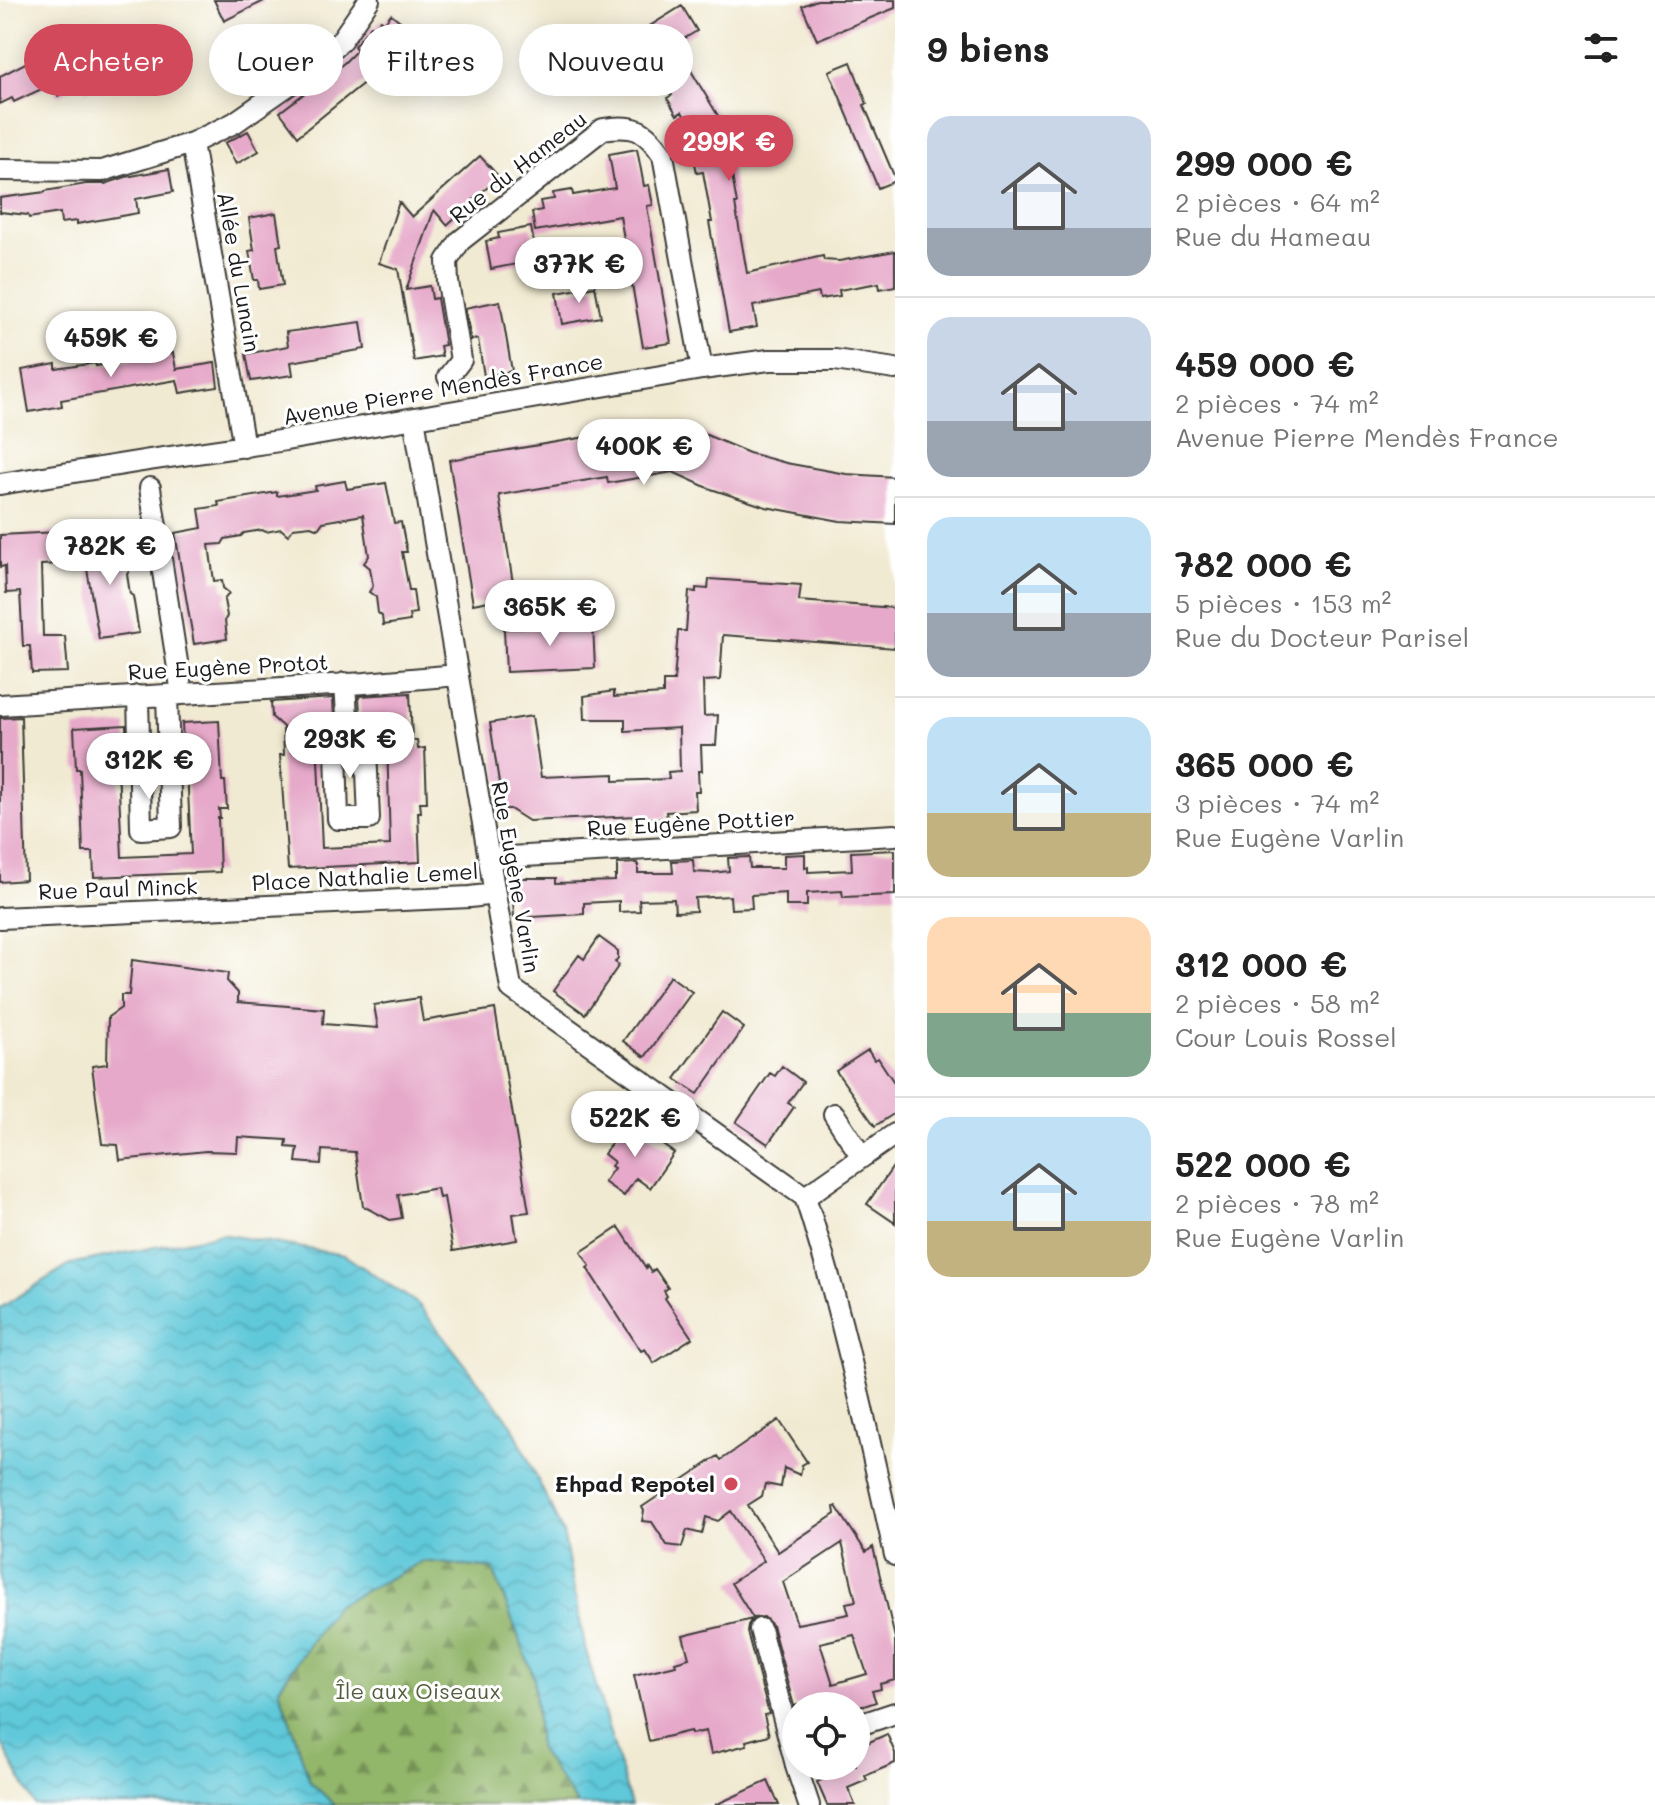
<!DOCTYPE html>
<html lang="fr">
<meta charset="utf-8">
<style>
body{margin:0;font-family:Mali,sans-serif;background:#f6f6f6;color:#222;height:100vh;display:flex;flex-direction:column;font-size:30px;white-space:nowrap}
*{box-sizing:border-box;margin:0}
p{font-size:26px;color:#767676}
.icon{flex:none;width:44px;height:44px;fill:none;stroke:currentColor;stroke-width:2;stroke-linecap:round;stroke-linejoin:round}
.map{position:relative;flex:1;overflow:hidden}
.details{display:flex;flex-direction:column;background:#fff;width:760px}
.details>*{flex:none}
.banner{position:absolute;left:24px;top:24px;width:750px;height:72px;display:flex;gap:16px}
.controls{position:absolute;left:782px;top:1692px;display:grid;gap:16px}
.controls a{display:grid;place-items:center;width:88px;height:88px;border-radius:50%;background:#fff;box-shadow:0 4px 20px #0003;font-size:40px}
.price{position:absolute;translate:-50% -68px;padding:0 18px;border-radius:28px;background:#fff;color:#222;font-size:26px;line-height:52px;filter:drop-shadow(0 2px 4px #0008)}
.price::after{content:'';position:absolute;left:50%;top:48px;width:24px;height:18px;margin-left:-12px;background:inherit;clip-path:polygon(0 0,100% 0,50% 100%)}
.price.active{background:#d1495b;color:#fff}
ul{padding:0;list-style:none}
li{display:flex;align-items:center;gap:24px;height:200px;padding:0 32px}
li+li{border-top:2px solid #e0e0e0}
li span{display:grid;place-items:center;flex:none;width:224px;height:160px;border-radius:24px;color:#555}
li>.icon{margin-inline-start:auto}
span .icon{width:96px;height:96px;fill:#fffc;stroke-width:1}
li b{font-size:34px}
h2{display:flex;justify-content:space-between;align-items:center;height:96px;padding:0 32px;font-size:34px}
.tag{padding:0 28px;border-radius:36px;background:#fff;box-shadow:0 4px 20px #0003;font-size:28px;line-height:72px}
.tag.active{background:#d1495b;color:#fff}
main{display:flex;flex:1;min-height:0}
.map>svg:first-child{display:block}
.forest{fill:url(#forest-firs);stroke:#576944;stroke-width:2}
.water{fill:url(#water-waves);stroke:#3d727a;stroke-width:2}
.building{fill:#e6a9c9;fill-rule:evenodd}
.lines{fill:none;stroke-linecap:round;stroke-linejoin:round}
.minor-casing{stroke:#3c3b37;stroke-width:24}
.minor{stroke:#fff;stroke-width:20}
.poi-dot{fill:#d1495b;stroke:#fff;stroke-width:3}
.labels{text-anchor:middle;stroke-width:6;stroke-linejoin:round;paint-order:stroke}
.street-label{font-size:22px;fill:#1c1c1c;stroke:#fff}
.poi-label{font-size:22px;font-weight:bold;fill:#1c1c1c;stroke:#fff;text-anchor:end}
.park-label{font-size:22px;fill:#535d3d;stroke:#fff}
</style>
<main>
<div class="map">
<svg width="895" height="1805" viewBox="0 0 895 1805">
<defs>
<pattern id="forest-firs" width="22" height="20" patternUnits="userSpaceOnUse" patternTransform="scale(2)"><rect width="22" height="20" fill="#92b66b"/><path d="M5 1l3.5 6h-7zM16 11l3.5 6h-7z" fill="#769357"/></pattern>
<pattern id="water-waves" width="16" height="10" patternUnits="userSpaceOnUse" patternTransform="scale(2)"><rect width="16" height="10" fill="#5ec8d9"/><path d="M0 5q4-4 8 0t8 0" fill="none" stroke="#51abba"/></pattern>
</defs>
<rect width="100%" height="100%" fill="#fff"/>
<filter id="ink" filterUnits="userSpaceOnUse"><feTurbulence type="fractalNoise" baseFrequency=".0125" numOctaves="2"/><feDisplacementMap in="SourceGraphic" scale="16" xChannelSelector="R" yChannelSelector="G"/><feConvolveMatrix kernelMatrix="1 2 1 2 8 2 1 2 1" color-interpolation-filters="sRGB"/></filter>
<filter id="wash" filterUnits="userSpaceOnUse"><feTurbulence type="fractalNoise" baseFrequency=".006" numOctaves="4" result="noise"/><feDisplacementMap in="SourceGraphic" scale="32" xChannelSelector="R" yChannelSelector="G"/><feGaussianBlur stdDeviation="1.8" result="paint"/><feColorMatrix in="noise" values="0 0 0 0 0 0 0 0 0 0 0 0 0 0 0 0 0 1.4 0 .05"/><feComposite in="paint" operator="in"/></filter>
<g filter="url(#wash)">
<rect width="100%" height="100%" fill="#f1ead2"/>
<path class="forest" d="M 423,1561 L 493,1569 L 534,1678 L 539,1750 L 578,1805 L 335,1805 L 310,1782 L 279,1688 L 335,1606 Z"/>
<path class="water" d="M 221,1234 L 344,1255 L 418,1304 L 511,1423 L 563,1533 L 586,1651 L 631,1805 L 578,1805 L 539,1750 L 534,1678 L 493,1569 L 423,1561 L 335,1606 L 279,1688 L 310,1782 L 335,1805 L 35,1805 L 0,1741 L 0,1308 L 70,1264 Z"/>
<g id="blocks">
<path class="building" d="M 214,0 L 266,0 L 224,21 Z
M 817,0 L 895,0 L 895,8 L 817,40 L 802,6 Z
M 682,6 L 697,31 L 675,44 L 723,124 L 737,204 L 735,204 L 747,273 L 823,256 L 824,260 L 839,261 L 895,251 L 895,286 L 880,289 L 879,283 L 839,290 L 840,296 L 820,299 L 819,293 L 753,306 L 757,327 L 729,332 L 709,222 L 712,222 L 703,172 L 697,173 L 693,153 L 705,151 L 682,112 L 677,115 L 667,98 L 672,95 L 654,64 L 610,91 L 607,86 L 598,91 L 584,67 Z
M 391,14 L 413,31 L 403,44 L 366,81 L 298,136 L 280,112 L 344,63 L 357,50 L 354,46 L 371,26 L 375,28 L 381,20 L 384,23 Z
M 119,39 L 131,61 L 106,73 L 109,79 L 86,91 L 82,83 L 58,96 L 52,84 L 14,102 L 12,98 L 0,104 L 0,76 L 31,60 L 33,64 L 50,55 L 56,66 L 70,58 L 72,63 Z
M 851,62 L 867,104 L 864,105 L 895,178 L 895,181 L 878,188 L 829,71 Z
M 248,131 L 259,151 L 236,164 L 225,143 Z
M 637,149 L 644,186 L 649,185 L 653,205 L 647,206 L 671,343 L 643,347 L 620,216 L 535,231 L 532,212 L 542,210 L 540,201 L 554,199 L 553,193 L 572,190 L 573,195 L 615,188 L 609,154 Z
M 480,156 L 499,177 L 471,202 L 475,207 L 461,220 L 457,216 L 447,225 L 434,210 L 406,290 L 430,286 L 432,299 L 437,298 L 445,345 L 440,346 L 442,356 L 414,361 L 398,269 L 379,263 L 399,202 L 412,217 Z
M 169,169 L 173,192 L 136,199 L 138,213 L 77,224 L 77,221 L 61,223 L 60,213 L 29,218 L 28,215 L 0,212 L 0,198 L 45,192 L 45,191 L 86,184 L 105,184 L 126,177 Z
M 276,213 L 281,245 L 277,246 L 283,285 L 259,289 L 258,280 L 254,280 L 249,251 L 254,250 L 249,218 Z
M 531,227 L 537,260 L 491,269 L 486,241 L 499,238 L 498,233 Z
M 595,286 L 601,317 L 562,324 L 557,293 Z
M 500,301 L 512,371 L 484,376 L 478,339 L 471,340 L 465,308 Z
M 361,322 L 365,349 L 291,362 L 293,375 L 251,381 L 246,354 L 288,346 L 286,332 Z
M 173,353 L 176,369 L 215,363 L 218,387 L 180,393 L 177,380 L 61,400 L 62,406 L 29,412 L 22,370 L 56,364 L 56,369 L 95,363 L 96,366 Z
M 646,427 L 648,436 L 667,433 L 682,440 L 688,427 L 749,453 L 786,463 L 846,474 L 895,477 L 895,524 L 840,521 L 766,507 L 708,488 L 673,472 L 608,483 L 607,477 L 499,495 L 515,596 L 473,604 L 449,460 Z
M 345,481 L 347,489 L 386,483 L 394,523 L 401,522 L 407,552 L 402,552 L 409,590 L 413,590 L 416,613 L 409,614 L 410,621 L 383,625 L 382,616 L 378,613 L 376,597 L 369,592 L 373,586 L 370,568 L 364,563 L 369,556 L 363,515 L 323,522 L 318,529 L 311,526 L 293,528 L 288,535 L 281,529 L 266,532 L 262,530 L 244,533 L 241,536 L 225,539 L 222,544 L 209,545 L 214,581 L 222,580 L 223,588 L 229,593 L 224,600 L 227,616 L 225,620 L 227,639 L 194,644 L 175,533 L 202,528 L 199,509 L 219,506 L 218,502 L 277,492 L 277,496 L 316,490 L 315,486 Z
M 58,532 L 61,564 L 41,565 L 43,636 L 65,636 L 68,672 L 32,673 L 30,646 L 23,646 L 20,592 L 6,593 L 5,566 L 0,567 L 0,535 Z
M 123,535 L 129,572 L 127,574 L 130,594 L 133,596 L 139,633 L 99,639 L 86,563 L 84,563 L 79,542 Z
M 709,579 L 801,585 L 799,601 L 895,608 L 895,648 L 723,635 L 720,680 L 703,681 L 704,716 L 718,715 L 716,745 L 701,745 L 702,771 L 698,771 L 699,791 L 695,791 L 696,810 L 666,812 L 667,818 L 638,819 L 637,816 L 529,821 L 510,809 L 503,809 L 490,723 L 532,716 L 541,777 L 614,774 L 614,781 L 669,779 L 668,772 L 680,771 L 679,728 L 625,731 L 625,719 L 585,719 L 584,696 L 614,691 L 614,697 L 663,694 L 663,681 L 674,681 L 678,631 L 686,631 L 689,591 L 696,592 L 696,588 L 708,589 Z
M 593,625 L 595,668 L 506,672 L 504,629 Z
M 410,693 L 412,740 L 417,740 L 418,749 L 425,748 L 427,802 L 420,802 L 421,812 L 418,812 L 420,862 L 288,869 L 280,755 L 284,755 L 283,727 L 272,717 L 271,702 L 333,698 L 335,736 L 317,738 L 322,848 L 390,845 L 387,741 L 385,741 L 385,736 L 361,735 L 359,696 Z
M 21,717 L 26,880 L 0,882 L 0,718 Z
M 219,721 L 222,781 L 225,781 L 227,809 L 219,809 L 220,818 L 218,818 L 220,872 L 94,877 L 93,852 L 83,852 L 80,769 L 76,769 L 74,728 L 126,725 L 127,767 L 118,767 L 122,857 L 191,854 L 187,768 L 184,768 L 182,723 Z
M 895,850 L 895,895 L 843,897 L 842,891 L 807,893 L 807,906 L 786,906 L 786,893 L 751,895 L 752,908 L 731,909 L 730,896 L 695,898 L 696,911 L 675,912 L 674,899 L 639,900 L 640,911 L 619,912 L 619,901 L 584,903 L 584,914 L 514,918 L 512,878 L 556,878 L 556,883 L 615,881 L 615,876 L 617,876 L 617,864 L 638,863 L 638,873 L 673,873 L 672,861 L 693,860 L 694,872 L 711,873 L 729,871 L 728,858 L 749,857 L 750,868 L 784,868 L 784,855 L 805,854 L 805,868 L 808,867 L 808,872 L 852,870 L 851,852 Z
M 599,937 L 618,951 L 618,958 L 615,962 L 619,965 L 585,1014 L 553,991 L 579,955 L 584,959 Z
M 132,960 L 228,973 L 227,981 L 238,993 L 238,1002 L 324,1009 L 323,1024 L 378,1028 L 374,1005 L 419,998 L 423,1021 L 495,1009 L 529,1212 L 513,1214 L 517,1240 L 453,1251 L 444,1197 L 439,1198 L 437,1188 L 398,1195 L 402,1218 L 390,1220 L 363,1206 L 355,1152 L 322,1150 L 321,1164 L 296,1162 L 298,1148 L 286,1147 L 287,1140 L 238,1137 L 237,1152 L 206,1151 L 120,1160 L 118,1145 L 102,1144 L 92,1066 L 107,1064 L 108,1017 L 121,1008 L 121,995 L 129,995 Z
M 670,976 L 692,992 L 645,1057 L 623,1041 Z
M 722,1012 L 744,1028 L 698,1094 L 675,1079 Z
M 868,1050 L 874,1060 L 878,1058 L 895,1084 L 895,1113 L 875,1126 L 836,1071 Z
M 782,1066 L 803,1082 L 788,1103 L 794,1107 L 768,1144 L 736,1122 L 770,1073 L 775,1076 Z
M 627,1120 L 674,1153 L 650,1188 L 636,1178 L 624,1196 L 604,1182 L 614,1168 L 611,1166 L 614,1162 L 604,1154 Z
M 895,1164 L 895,1223 L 867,1204 Z
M 619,1227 L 646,1268 L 647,1266 L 651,1272 L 655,1269 L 668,1288 L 664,1291 L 667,1296 L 665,1298 L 692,1338 L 654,1363 L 645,1349 L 641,1351 L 587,1268 L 590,1266 L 581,1252 Z
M 779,1420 L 807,1462 L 802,1465 L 800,1475 L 784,1468 L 781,1487 L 765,1484 L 762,1496 L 748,1505 L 778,1552 L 835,1514 L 834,1507 L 836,1506 L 866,1552 L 873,1547 L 895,1638 L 895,1680 L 880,1684 L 881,1689 L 872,1691 L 876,1702 L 864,1706 L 839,1706 L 836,1696 L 794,1706 L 772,1625 L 764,1617 L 753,1618 L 731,1583 L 764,1561 L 731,1511 L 718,1521 L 706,1517 L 702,1534 L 687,1530 L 682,1547 L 667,1545 L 652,1522 L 642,1521 L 644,1511 L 642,1507 L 718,1456 L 721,1460 ZM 842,1543 L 856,1601 L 846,1603 L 849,1614 L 797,1624 L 783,1582 ZM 854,1635 L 867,1674 L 833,1684 L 820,1643 Z
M 752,1619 L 748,1625 L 747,1632 L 769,1714 L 764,1715 L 769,1735 L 746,1741 L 747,1745 L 711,1754 L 706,1731 L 691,1734 L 690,1731 L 649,1741 L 634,1675 L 676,1665 L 675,1662 L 689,1658 L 683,1636 Z
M 887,1734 L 895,1753 L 895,1763 L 865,1776 L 867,1780 L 848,1788 L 855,1805 L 827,1805 L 817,1782 L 841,1771 L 839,1766 L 856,1766 L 856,1748 Z
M 768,1781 L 779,1805 L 715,1805 Z"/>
</g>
</g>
<g filter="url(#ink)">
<use href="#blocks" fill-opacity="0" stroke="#3c3b37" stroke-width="2"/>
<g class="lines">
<g class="minor-casing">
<path id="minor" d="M 192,143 L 244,447
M 0,170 L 102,171 L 192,143 L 234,123 L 290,84 L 340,42 L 369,0
M 448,377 L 461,360 L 448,282 L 447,261 L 460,241 L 603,129 C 634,124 645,129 663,155 L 702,369
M 414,418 L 511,988 L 805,1197
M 0,484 L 149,460 L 286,440 L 702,369 L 769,360 L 835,360 L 895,369
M 150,488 L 182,694
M 345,683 L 349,749
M 138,696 L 141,829 L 171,827 L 167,695
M 0,705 L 365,683 L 458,675
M 366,748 L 369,819 L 338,819 L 336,749 Z
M 489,858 L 895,835
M 0,918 L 470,897 L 495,894
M 834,1114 L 862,1157
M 805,1197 C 843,1313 868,1435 895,1555
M 805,1197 L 895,1134
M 760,1629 L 796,1765
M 856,1726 L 895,1713
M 796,1766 L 809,1805"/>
</g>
<use href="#minor" class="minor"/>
</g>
</g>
<circle class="poi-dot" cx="731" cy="1484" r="8"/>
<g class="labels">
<g class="street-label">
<text transform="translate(518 167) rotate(-38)" y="8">Rue du Hameau</text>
<text transform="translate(239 272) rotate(80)" y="8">Allée du Lunain</text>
<text transform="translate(443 389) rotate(-10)" y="8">Avenue Pierre Mendès France</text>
<text transform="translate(228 667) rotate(-3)" y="8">Rue Eugène Protot</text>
<text transform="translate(691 823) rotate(-3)" y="8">Rue Eugène Pottier</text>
<text transform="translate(365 877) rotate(-3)" y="8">Place Nathalie Lemel</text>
<text transform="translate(516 877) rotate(80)" y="8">Rue Eugène Varlin</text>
<text transform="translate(118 889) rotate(-2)" y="8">Rue Paul Minck</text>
</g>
<g class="poi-label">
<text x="715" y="1492">Ehpad Repotel</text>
</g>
<g class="park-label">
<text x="418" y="1699">Île aux Oiseaux</text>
</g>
</g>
</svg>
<div class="controls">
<a><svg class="icon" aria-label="locate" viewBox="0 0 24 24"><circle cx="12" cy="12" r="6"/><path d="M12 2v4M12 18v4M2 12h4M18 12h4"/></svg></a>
</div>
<b class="price active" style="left:729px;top:183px">299K €</b>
<b class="price" style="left:579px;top:305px">377K €</b>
<b class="price" style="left:111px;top:379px">459K €</b>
<b class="price" style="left:644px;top:487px">400K €</b>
<b class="price" style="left:110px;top:587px">782K €</b>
<b class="price" style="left:550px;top:648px">365K €</b>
<b class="price" style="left:350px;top:780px">293K €</b>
<b class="price" style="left:149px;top:801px">312K €</b>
<b class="price" style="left:635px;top:1159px">522K €</b>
<div class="banner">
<a class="tag active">Acheter</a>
<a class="tag">Louer</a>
<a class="tag">Filtres</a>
<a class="tag">Nouveau</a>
</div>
</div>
<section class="details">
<h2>9 biens<svg class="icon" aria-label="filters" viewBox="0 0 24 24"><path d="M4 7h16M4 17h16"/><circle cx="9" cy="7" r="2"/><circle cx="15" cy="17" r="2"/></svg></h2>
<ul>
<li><span style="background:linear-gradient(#c9d6e8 70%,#9aa5b1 0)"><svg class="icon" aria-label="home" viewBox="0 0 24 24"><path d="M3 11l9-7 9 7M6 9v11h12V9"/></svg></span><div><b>299 000 €</b><p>2 pièces · 64 m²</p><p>Rue du Hameau</p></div></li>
<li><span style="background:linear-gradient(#c9d6e8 65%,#9aa5b1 0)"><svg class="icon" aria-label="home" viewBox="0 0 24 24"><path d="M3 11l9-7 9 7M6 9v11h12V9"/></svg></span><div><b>459 000 €</b><p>2 pièces · 74 m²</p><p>Avenue Pierre Mendès France</p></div></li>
<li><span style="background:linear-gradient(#bfe0f5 60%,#9aa5b1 0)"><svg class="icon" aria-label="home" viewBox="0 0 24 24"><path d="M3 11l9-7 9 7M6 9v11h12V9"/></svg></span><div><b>782 000 €</b><p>5 pièces · 153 m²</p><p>Rue du Docteur Parisel</p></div></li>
<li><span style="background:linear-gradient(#bfe0f5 60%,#c2b280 0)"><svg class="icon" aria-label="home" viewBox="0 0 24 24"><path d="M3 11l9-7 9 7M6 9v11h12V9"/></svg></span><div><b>365 000 €</b><p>3 pièces · 74 m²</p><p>Rue Eugène Varlin</p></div></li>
<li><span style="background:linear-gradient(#ffd9b3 60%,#7fa58c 0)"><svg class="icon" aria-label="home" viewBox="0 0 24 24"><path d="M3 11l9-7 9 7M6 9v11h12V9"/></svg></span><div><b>312 000 €</b><p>2 pièces · 58 m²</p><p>Cour Louis Rossel</p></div></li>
<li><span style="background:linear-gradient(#bfe0f5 65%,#c2b280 0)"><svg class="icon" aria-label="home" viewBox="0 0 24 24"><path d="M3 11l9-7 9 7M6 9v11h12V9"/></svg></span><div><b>522 000 €</b><p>2 pièces · 78 m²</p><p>Rue Eugène Varlin</p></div></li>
</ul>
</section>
</main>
